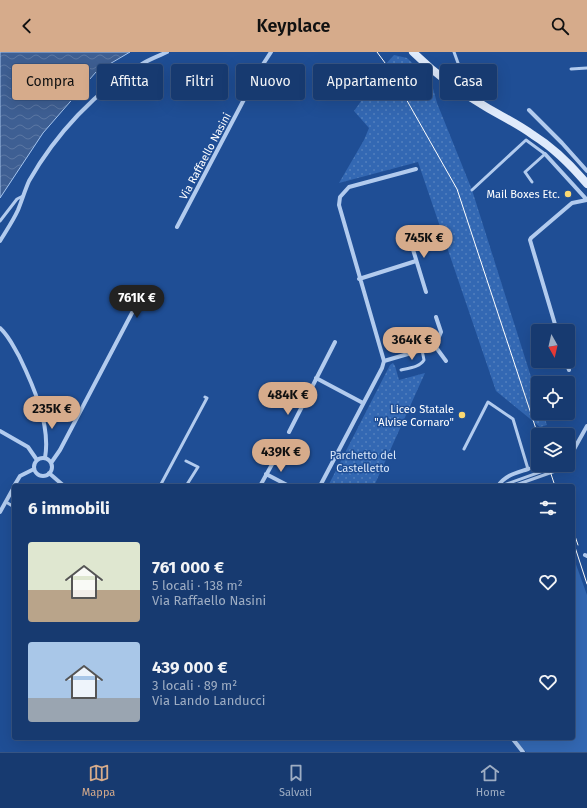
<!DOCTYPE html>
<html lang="it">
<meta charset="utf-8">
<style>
body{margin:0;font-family:"Fira Sans",sans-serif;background:#204175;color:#f1f3f6;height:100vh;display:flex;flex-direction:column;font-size:15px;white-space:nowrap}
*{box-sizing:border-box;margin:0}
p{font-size:13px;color:#9eadc3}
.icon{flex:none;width:22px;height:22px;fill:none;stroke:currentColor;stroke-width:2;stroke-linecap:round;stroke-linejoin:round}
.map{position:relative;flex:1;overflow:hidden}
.drawer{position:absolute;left:12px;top:432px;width:563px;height:256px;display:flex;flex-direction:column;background:#173a70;border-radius:4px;box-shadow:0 4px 16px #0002,0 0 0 1px #365483}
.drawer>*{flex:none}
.top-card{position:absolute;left:12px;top:12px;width:563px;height:36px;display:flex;gap:8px}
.needle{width:26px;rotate:172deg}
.buttons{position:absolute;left:531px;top:272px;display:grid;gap:8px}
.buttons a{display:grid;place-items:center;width:44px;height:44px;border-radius:4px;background:#173a70;box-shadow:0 4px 16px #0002,0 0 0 1px #365483;font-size:20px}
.price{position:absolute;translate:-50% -34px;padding:0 9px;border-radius:14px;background:#d6ab8b;color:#111;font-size:13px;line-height:26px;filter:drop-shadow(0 1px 2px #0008)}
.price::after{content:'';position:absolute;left:50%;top:24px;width:12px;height:9px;margin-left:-6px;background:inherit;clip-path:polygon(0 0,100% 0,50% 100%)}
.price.current{background:#222;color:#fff}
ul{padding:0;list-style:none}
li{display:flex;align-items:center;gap:12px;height:100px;padding:0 16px}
li span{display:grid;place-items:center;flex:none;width:112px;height:80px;border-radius:4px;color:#555}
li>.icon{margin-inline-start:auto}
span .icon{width:48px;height:48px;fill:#fffc;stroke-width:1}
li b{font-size:17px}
h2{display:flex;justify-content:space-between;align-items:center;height:48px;padding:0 16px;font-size:17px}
.tag{padding:0 14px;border-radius:4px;background:#173a70;box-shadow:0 4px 16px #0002,0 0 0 1px #365483;font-size:14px;line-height:36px}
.tag.current{background:#d6ab8b;color:#111}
header{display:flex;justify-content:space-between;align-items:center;height:52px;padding:0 16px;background:#d6ab8b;color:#111;font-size:18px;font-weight:600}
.dock{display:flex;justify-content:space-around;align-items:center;height:56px;border-top:1px solid #365483;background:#173a70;font-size:11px;color:#9eadc3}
.dock a{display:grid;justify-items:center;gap:2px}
.dock .current{color:#d6ab8b}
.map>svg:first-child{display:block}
.park{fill:url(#park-dots)}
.pitch{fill:#3368b3}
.water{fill:url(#water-waves);stroke:#a6c6f0}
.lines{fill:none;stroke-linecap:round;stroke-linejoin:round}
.lane{stroke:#b2cbee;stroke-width:3}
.street{stroke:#b2cbee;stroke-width:4}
.secondary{stroke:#dfeafb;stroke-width:8}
.tram{stroke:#fff;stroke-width:1}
.poi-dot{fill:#fcd972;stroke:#1f4e95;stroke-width:1.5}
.labels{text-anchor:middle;stroke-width:3;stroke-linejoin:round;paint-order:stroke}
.street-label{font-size:11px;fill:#fff;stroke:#1f4e95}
.poi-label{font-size:11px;fill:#fff;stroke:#1f4e95;text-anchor:end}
.park-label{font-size:11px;fill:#d9e7fa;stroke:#1f4e95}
</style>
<header><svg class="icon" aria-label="back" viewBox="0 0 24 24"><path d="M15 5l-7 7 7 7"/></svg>Keyplace<svg class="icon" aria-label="search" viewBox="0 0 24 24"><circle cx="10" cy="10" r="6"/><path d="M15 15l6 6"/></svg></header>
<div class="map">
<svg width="587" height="700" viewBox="0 0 587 700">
<defs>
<pattern id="park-dots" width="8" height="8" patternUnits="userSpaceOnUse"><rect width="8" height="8" fill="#3368b3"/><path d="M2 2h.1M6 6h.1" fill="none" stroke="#527fbe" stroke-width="1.8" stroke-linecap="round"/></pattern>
<pattern id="water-waves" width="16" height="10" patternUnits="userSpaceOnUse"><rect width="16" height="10" fill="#3e5f93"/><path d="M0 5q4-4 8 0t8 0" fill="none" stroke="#5b77a3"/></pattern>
</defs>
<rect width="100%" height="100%" fill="#1f4e95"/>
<path class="park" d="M 394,3 L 407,6 L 431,29 L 437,51 L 472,138 L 538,347 L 538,361 L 543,361 L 547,373 L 540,375 L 496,339 L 418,110 L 339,131 L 364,88 L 369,76 L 354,59 L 364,45 L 375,24 Z
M 393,311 L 395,314 L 399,328 L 425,321 L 374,434 L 328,434 L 390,313 Z"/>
<path class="pitch" d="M 573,504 L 587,543 L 587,700 L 526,700 L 514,686 L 573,686 Z"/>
<path class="water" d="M 0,0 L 130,0 L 96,20 L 43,81 L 0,146 Z"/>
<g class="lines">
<path class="lane" d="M 454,0 L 458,11
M 571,17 L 587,16
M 472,138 L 526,88 L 545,102 L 525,120 L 532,130
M 0,169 L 17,147 L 23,144
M 401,318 C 409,316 420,315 424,308 L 422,298
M 464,397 L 488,350 L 513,367 L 528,417 L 540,413
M 186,409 L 198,415 L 186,434
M 160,434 L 207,346 L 205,345
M 501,434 L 557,414
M 513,434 L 561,417
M 6,450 L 14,455"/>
<path class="street" d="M 529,58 L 562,91 L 587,119
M 545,102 L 587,148
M 177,175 L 260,17 L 271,0
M 407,178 L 426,240
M 0,189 C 6,179 13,169 18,158 C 22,148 25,138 29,129 C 55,83 96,38 142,12 C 150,7 159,4 167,0
M 359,227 L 416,209
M 436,265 L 441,280 L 435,294 L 446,309
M 0,276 C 9,284 13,294 19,304 C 33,333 51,373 45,406
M 557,279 L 530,188 L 531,186 L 572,151 L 587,148
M 384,309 L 435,294
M 566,309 L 569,318
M 316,326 L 363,351
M 0,379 L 28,395 L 37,408
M 289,380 L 335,290
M34 415a9 9 0 1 1 18 0a9 9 0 1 1-18 0Z
M 568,408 L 587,374
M 51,411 L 60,398 L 144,238
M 557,413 L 558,416 L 562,418 L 566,416 L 567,413
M 49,421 L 64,434
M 266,422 L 289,434
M 14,434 L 20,424 L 34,417
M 260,434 L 280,398
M 320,434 L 382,316 L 384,309 L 339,153 L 340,145 L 349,135 L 416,117
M 498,434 C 505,423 516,421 528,417
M 0,460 L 14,435
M 585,503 L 587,504
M 512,686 L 523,700"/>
<path class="secondary" d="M 413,0 C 434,21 460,40 486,55 C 501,64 518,72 533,83 C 554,96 571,113 587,132"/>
<path class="tram" d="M 377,0 L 388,15 L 457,137 L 538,383
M 548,413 L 555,434
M 573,478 L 578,493
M 573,489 L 587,532"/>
</g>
<g class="poi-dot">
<circle cx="568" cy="142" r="4"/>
<circle cx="462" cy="363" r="4"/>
</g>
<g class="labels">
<g class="street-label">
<text transform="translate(205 104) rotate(-62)" y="4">Via Raffaello Nasini</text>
</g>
<g class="poi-label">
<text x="560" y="146">Mail Boxes Etc.</text>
<text x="454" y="361">Liceo Statale<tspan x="454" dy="13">"Alvise Cornaro"</tspan></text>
</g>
<g class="park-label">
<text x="363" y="407">Parchetto del<tspan x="363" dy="13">Castelletto</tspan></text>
</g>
</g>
</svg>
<div class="buttons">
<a><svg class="needle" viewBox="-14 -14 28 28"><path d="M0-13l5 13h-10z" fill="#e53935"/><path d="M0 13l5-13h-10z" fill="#9eadc3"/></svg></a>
<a><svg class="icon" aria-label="locate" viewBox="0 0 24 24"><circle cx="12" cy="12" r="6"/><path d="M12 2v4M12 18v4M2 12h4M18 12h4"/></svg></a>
<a><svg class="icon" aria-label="layers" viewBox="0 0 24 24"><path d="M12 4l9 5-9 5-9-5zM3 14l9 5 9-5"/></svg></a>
</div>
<b class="price" style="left:424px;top:207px">745K €</b>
<b class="price current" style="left:137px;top:267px">761K €</b>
<b class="price" style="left:412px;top:309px">364K €</b>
<b class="price" style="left:288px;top:364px">484K €</b>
<b class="price" style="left:52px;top:378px">235K €</b>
<b class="price" style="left:281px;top:421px">439K €</b>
<div class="top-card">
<a class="tag current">Compra</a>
<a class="tag">Affitta</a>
<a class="tag">Filtri</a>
<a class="tag">Nuovo</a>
<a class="tag">Appartamento</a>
<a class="tag">Casa</a>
</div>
<section class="drawer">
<h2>6 immobili<svg class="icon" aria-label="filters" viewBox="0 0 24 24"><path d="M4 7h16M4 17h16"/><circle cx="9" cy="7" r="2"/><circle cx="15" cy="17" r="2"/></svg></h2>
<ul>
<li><span style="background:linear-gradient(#dfe7d0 60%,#b9a48a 0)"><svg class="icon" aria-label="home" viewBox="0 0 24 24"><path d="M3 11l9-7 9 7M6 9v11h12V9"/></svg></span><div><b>761 000 €</b><p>5 locali · 138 m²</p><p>Via Raffaello Nasini</p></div><svg class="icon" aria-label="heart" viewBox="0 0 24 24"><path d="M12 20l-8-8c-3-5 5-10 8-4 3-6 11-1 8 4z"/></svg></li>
<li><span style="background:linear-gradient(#a9c7e8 70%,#9aa5b1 0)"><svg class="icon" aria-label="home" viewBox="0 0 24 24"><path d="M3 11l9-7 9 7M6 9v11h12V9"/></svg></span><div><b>439 000 €</b><p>3 locali · 89 m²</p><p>Via Lando Landucci</p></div><svg class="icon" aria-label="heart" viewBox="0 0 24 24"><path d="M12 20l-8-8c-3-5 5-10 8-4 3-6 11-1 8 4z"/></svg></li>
</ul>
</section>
</div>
<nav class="dock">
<a class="current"><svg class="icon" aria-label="map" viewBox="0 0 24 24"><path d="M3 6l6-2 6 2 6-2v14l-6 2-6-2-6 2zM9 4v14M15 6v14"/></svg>Mappa</a>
<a><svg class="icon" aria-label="saved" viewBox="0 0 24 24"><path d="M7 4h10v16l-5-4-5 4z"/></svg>Salvati</a>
<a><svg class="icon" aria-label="home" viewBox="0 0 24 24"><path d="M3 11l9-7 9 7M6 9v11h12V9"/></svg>Home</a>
</nav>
